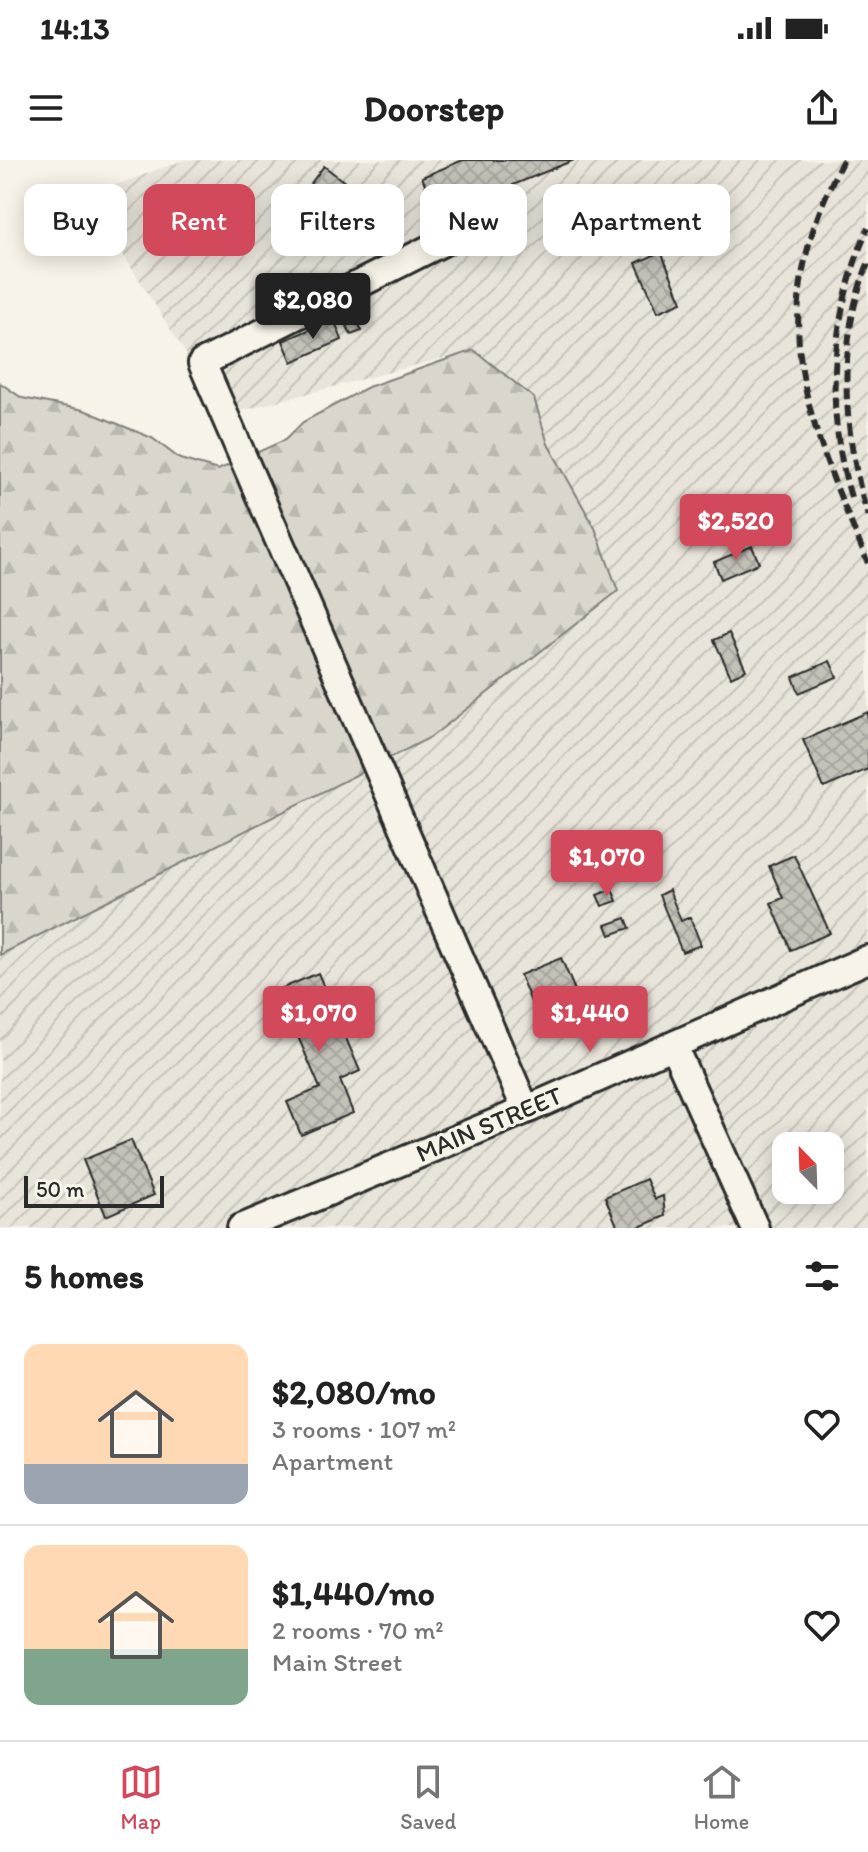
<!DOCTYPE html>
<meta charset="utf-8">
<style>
body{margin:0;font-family:Itim,sans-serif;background:#f2f2f2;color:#222;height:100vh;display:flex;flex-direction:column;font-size:30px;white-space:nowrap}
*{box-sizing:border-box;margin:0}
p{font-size:26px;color:#767676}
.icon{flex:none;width:44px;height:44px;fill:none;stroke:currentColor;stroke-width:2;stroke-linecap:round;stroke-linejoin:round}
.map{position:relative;height:1068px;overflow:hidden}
.sheet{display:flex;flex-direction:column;background:#fff;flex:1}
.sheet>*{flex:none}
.guide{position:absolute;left:24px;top:24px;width:820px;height:72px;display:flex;gap:16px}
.needle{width:52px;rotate:337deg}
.controls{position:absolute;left:772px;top:972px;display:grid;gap:16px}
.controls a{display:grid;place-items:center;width:72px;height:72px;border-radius:16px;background:#fff;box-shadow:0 4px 20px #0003;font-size:40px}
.scale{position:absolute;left:24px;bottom:20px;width:140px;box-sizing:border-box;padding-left:8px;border:4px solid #2b2b2b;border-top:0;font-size:22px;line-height:28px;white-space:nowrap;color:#2b2b2b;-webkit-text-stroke:6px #f7f3e8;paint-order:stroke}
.price{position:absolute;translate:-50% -68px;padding:0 18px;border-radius:8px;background:#d1495b;color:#fff;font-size:26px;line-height:52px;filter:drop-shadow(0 2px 4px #0008)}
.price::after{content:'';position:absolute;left:50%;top:48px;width:24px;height:18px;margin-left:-12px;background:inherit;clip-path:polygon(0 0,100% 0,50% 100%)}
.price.on{background:#222;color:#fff}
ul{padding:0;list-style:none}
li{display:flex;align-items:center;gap:24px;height:200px;padding:0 24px}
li+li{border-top:2px solid #e0e0e0}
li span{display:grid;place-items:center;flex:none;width:224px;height:160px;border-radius:16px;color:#555}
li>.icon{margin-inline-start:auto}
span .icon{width:96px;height:96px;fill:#fffc;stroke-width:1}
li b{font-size:34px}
h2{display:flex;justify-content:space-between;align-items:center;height:96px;padding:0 24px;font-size:34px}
.chip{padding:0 28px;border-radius:16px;background:#fff;box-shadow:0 4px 20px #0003;font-size:28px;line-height:72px}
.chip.on{background:#d1495b;color:#fff}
.status{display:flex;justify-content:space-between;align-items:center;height:56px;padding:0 40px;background:#fff;direction:ltr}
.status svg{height:22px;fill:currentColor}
header{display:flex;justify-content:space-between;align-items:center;height:104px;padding:0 24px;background:#fff;font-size:36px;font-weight:800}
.tab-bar{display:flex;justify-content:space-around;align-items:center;height:112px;border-top:2px solid #e0e0e0;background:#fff;font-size:22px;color:#767676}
.tab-bar a{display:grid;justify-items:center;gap:4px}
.tab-bar .on{color:#d1495b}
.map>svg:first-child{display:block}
.industrial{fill:url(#industrial-furrows);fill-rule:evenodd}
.forest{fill:url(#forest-firs);stroke:#82807c;stroke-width:2}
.building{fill:url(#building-cross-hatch);stroke:#2b2b2b;stroke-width:2}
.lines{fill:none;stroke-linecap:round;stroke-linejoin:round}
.minor-casing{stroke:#2b2b2b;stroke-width:32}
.minor{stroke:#f7f3e8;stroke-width:26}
.rail{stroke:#2b2b2b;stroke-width:6;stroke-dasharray:12 6;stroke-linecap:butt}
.labels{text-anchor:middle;stroke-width:6;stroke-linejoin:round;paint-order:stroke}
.street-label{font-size:26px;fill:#2b2b2b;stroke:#f7f3e8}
</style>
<div class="status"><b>14:13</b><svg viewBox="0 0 49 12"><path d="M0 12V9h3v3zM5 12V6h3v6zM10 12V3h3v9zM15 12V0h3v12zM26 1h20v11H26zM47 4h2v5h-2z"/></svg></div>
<header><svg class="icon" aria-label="menu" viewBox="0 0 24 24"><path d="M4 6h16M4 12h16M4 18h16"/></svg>Doorstep<svg class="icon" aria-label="share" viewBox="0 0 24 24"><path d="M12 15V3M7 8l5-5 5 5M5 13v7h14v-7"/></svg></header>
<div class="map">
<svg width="868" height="1068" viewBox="0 0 868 1068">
<defs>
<pattern id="industrial-furrows" width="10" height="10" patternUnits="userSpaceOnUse" patternTransform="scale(2)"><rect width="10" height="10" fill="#e8e4da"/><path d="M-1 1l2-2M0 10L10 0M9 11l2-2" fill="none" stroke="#c7c4bb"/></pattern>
<pattern id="forest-firs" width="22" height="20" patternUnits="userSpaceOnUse" patternTransform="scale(2)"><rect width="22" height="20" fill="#dad6cc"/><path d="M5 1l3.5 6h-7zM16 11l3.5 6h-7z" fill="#bbb8af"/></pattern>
<pattern id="building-cross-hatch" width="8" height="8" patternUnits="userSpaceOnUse" patternTransform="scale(2)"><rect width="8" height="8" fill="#c4c1b9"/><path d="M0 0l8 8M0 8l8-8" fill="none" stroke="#a9a69f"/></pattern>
</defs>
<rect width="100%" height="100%" fill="#f7f3e8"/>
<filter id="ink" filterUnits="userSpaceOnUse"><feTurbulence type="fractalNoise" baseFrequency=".0125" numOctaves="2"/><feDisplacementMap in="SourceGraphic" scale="16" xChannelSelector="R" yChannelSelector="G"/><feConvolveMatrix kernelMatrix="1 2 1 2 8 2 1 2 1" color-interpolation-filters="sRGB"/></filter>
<g filter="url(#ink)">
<path class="industrial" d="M 184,0 L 868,0 L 868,1068 L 0,1068 L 0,795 L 431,577 L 595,368 L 548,284 L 534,238 L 474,190 L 225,255 L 86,36 ZM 786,986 L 830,986 L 830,1030 L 786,1030 Z"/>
<path class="forest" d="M 474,190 L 534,238 L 548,284 L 595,368 L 618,431 L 431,577 L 0,795 L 0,223 L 22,238 L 84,250 L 152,278 L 180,299 L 218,310 L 285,280 L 303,262 L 368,227 Z"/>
<path class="building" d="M 463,0 L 574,0 L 513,25 L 517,34 L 451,59 L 448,52 L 438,56 L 422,17 Z
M 324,6 L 368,40 L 349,65 L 305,31 Z
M 661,92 L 682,142 L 658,152 L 636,103 Z
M 355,155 L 362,171 L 351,175 L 344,159 Z
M 334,159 L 342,180 L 292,202 L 283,181 Z
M 752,386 L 759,403 L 721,419 L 714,402 Z
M 729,473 L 746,510 L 731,517 L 714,480 Z
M 830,501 L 837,517 L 799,533 L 793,517 Z
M 868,552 L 868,609 L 824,628 L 803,580 Z
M 794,695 L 830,773 L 791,790 L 771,743 L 783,738 L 769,706 Z
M 612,729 L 617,741 L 602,746 L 597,735 Z
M 669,730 L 681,761 L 690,757 L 701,785 L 682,792 L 659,735 Z
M 626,758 L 630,768 L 610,775 L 606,765 Z
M 561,798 L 586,856 L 544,874 L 520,815 Z
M 318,813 L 360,911 L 340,920 L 353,953 L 301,975 L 287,942 L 320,928 L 278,830 Z
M 131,980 L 154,1035 L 106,1056 L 83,1000 Z
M 646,1019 L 655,1039 L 663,1036 L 665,1056 L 637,1068 L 618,1068 L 605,1037 Z"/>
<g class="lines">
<g class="minor-casing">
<path id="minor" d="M 445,81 L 202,203 L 526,950
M 673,885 L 755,1068
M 241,1068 L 526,950 L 868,799"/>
</g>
<use href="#minor" class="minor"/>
<path class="rail" d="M 843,0 C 761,156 805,254 868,403
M 868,104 C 835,182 844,277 868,356
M 851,337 C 824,248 831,153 868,68"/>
</g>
</g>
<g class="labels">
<g class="street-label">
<text transform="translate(489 964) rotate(-23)" y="9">MAIN STREET</text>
</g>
</g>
</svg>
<div class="controls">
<a><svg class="needle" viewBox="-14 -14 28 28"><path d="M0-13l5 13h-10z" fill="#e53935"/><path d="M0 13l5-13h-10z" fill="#767676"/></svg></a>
</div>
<div class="scale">50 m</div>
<b class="price on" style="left:313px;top:181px">$2,080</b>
<b class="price" style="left:736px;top:402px">$2,520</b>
<b class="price" style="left:607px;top:738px">$1,070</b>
<b class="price" style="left:319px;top:894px">$1,070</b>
<b class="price" style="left:590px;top:894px">$1,440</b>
<div class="guide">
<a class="chip">Buy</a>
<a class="chip on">Rent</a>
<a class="chip">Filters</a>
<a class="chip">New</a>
<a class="chip">Apartment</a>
</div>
</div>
<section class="sheet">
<h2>5 homes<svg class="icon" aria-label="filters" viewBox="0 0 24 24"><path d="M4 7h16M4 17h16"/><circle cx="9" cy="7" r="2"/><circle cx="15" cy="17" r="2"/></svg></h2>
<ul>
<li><span style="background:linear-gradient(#ffd9b3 75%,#9aa5b1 0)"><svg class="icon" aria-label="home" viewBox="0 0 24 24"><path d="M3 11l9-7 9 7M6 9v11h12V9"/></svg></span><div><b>$2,080/mo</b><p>3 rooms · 107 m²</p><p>Apartment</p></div><svg class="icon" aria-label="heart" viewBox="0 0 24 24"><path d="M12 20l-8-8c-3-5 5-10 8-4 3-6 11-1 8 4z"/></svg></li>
<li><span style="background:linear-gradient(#ffd9b3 65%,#7fa58c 0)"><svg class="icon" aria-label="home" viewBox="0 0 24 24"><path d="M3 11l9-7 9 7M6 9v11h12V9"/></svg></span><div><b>$1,440/mo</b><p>2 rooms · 70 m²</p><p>Main Street</p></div><svg class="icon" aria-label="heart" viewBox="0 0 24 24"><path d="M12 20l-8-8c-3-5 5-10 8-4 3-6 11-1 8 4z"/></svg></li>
</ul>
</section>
<nav class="tab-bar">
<a class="on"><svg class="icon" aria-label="map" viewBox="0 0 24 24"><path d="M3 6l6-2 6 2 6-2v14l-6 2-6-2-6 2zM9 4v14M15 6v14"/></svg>Map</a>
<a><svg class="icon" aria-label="saved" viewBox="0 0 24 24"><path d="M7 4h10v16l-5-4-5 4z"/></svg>Saved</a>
<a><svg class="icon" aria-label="home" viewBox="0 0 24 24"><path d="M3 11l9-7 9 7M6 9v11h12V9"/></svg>Home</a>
</nav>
